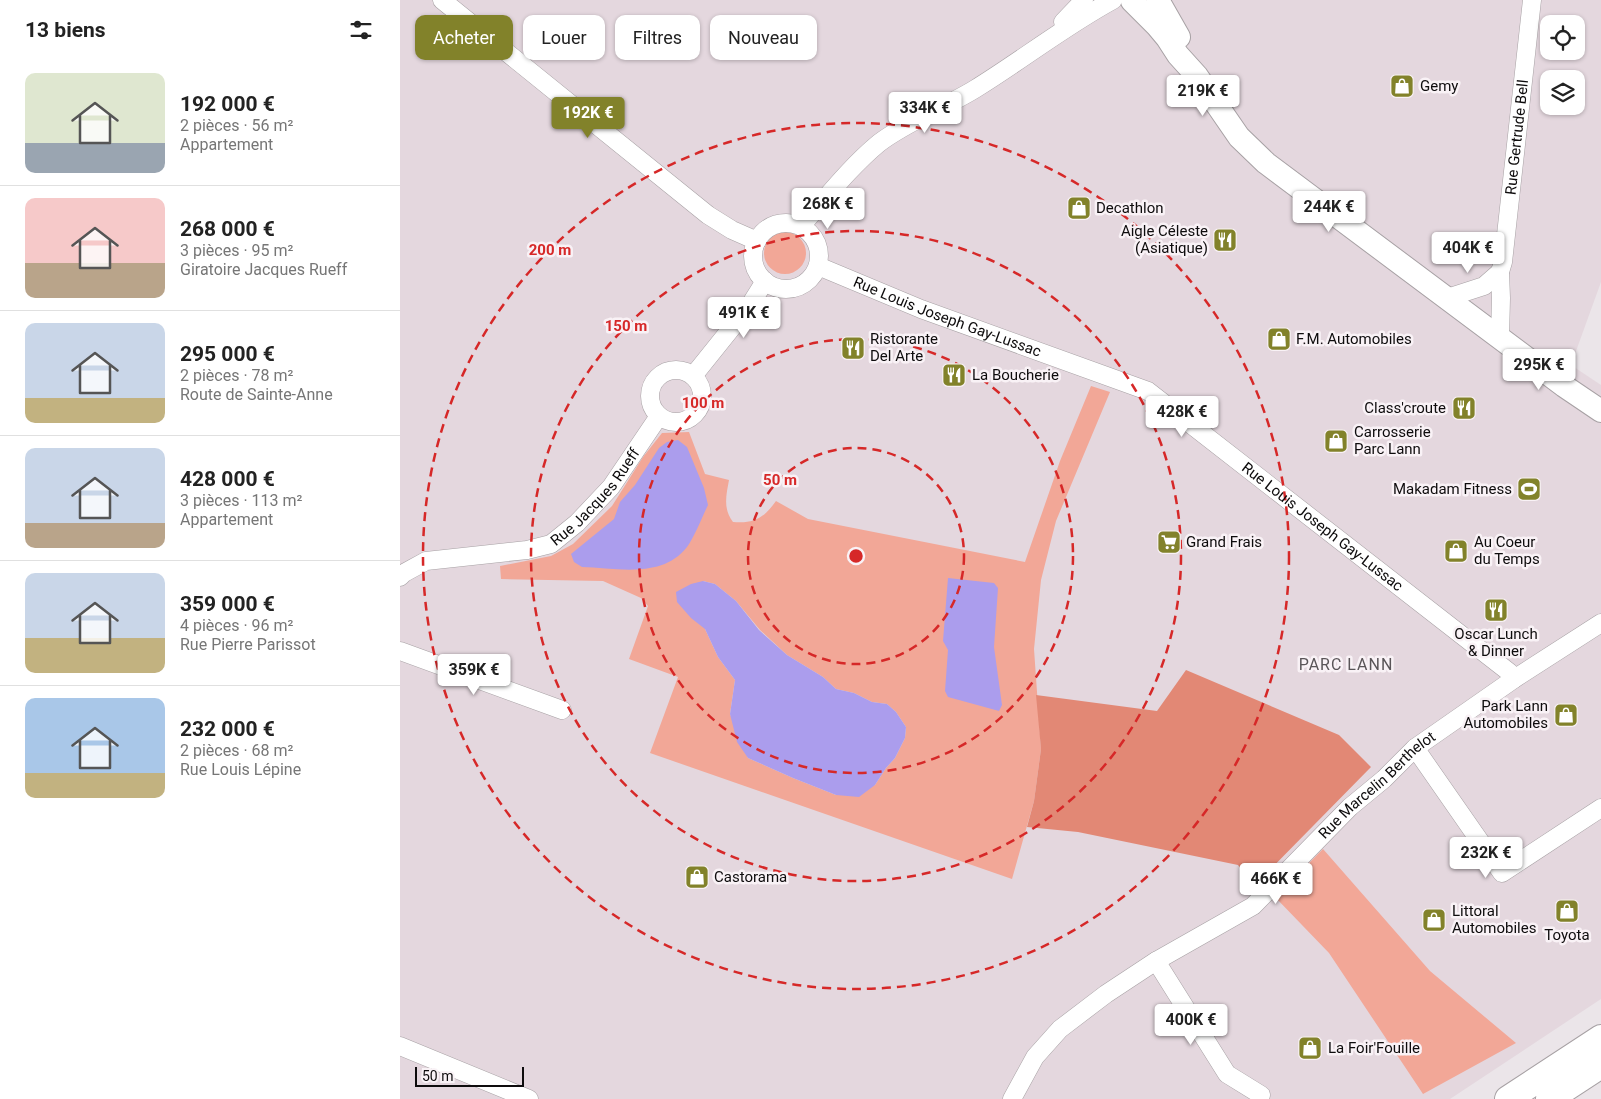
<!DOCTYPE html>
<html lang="fr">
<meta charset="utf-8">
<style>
body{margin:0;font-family:Roboto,sans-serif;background:#f2f2f2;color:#222;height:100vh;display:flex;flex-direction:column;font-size:19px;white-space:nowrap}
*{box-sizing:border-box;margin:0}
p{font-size:16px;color:#767676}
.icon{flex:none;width:28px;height:28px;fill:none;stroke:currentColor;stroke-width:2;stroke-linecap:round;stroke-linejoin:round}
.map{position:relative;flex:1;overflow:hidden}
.panel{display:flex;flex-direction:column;background:#fff;width:400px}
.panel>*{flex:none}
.hud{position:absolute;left:15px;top:15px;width:475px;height:45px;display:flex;gap:10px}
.controls{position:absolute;left:1140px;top:15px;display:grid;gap:10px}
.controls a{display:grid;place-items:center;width:45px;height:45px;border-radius:10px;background:#fff;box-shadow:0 1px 4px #0004;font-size:25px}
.scale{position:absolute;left:15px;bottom:12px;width:109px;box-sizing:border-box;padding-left:5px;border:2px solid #0e0c0d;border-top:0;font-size:14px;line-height:18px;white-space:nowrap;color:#0e0c0d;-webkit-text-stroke:4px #f9f2f6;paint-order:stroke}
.price{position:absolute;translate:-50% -42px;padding:0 11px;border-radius:5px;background:#fff;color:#222;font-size:16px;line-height:32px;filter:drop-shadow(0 1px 2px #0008)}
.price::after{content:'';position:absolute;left:50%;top:30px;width:15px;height:11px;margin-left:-8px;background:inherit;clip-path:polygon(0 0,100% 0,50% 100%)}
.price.current{background:#82822a;color:#fff}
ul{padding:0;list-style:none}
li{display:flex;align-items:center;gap:15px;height:125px;padding:0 25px}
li+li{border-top:1px solid #e0e0e0}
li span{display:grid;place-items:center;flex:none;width:140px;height:100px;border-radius:10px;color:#555}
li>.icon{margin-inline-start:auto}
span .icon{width:60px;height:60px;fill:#fffc;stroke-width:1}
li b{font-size:21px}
h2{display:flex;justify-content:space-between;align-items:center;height:60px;padding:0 25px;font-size:21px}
.tag{padding:0 18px;border-radius:10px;background:#fff;box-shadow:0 1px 4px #0004;font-size:18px;line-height:45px}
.tag.current{background:#82822a;color:#fff}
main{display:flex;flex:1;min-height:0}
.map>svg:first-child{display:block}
.built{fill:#e4d7de;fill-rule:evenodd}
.green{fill:#f2a797;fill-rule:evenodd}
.forest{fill:#e28875}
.water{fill:#ab9ded}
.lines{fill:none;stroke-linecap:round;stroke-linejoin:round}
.minor-casing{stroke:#a7a1a4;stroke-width:19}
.major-casing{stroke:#a7a1a4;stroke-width:24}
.highway-casing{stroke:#a7a1a4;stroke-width:28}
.minor{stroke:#fff;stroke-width:18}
.major{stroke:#fff;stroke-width:22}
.highway{stroke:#fff;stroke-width:26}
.ring{fill:none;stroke:#d62828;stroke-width:2.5;stroke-dasharray:9 6}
.labels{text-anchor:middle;stroke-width:5;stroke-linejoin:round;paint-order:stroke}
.poi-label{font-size:15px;fill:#0e0c0d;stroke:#f9f2f6;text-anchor:start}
.street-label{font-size:15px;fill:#0e0c0d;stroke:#f9f2f6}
.neighbourhood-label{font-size:16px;letter-spacing:1px;fill:#5a5558;stroke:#f9f2f6}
.centre{fill:#d62828;stroke:#f9f2f6;stroke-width:2.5}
.ring-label{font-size:15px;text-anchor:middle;font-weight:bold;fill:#d62828;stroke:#f9f2f6;stroke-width:5;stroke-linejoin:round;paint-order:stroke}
</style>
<main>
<section class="panel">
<h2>13 biens<svg class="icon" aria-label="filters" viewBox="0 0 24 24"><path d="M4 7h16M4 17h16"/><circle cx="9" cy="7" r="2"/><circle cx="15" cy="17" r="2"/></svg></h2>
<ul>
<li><span style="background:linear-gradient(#dfe7d0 70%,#9aa5b1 0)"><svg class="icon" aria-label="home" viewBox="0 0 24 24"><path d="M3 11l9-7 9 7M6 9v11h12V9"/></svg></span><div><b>192 000 €</b><p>2 pièces · 56 m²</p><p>Appartement</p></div></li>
<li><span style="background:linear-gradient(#f6c9c9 65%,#b9a48a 0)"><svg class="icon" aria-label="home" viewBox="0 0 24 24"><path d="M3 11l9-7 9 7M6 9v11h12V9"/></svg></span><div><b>268 000 €</b><p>3 pièces · 95 m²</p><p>Giratoire Jacques Rueff</p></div></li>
<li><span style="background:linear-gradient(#c9d6e8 75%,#c2b280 0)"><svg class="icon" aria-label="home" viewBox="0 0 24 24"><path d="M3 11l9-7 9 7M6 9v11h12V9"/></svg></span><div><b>295 000 €</b><p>2 pièces · 78 m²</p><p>Route de Sainte-Anne</p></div></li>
<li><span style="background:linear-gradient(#c9d6e8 75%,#b9a48a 0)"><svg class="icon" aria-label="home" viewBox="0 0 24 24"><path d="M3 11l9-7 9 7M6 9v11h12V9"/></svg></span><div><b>428 000 €</b><p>3 pièces · 113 m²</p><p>Appartement</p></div></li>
<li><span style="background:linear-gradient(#c9d6e8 65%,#c2b280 0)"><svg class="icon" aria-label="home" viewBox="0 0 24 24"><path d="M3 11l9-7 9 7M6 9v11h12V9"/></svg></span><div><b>359 000 €</b><p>4 pièces · 96 m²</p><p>Rue Pierre Parissot</p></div></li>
<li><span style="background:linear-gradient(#a9c7e8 75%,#c2b280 0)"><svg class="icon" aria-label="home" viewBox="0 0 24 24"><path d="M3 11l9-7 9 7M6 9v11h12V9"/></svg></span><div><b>232 000 €</b><p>2 pièces · 68 m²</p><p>Rue Louis Lépine</p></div></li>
</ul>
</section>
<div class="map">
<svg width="1201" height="1099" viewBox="0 0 1201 1099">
<rect width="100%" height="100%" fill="#ebe5e9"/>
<path class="built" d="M 0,0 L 1201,0 L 1201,282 L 1171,365 L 1201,385 L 1201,999 L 1050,1099 L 0,1099 ZM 1149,24 L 1176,24 L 1176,51 L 1149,51 ZM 1149,79 L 1176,79 L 1176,106 L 1149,106 Z"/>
<path class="green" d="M364 253a21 21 0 1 1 42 0a21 21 0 1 1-42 0Z
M 691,386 L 710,392 L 656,521 L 641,580 L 634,649 L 641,749 L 634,801 L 612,879 L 250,753 L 278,677 L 229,659 L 248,606 L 241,598 L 203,581 L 101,579 L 100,566 L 151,556 L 173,544 L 212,506 L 243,457 L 262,433 L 289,432 L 305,474 L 329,480 C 326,496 323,509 333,522 C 354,524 364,518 376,501 L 408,519 L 625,562 L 660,461 ZM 303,581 L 315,584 L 336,601 L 360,630 L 387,655 L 423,677 L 436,689 L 454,693 L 472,702 L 487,704 L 496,712 L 506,727 L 505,738 L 495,758 L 486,768 L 475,785 L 436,795 L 393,778 L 348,758 L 330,714 L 335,680 L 318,657 L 305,629 Z
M 923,849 L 1030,971 L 1116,1043 L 1023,1094 L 929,953 L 875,897 Z"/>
<path class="forest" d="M 786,670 L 939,735 L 971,767 L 854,886 L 838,865 L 678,832 L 627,827 L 634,801 L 641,749 L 636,695 L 757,711 Z"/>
<path class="water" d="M 278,440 L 287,447 L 304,488 L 308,505 C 302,517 295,536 287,547 C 262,579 217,568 182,567 L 174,562 L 171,554 L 214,519 L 220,502 L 235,485 L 259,448 L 267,442 Z
M 548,578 L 594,583 L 598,588 L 594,647 L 602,705 L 599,711 L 548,697 L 545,691 L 548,650 L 543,641 Z
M 303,581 L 315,584 L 336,601 L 359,630 L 387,655 L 423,677 L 436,689 L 454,693 L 472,702 L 487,704 L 496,712 L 506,727 L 505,738 L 495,758 L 486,768 L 475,785 L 459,797 L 436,795 L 393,778 L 348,758 L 337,742 L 330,714 L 335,680 L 318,657 L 305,629 L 291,618 L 277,602 L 276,592 L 291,584 Z"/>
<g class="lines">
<g class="minor-casing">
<g id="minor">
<path d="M 42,0 L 308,215 L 332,230 L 357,241"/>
<path d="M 663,22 L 684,0"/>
<circle cx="386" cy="256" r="33"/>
<path d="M 401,226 C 426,198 450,167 479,143 C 508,121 544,108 575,89 C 622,60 665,26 713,0"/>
<path id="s1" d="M 418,266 L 521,309 L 748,391 L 1109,672 L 1114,679"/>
<path d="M 1047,298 L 1084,286 L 1100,272"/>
<path id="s2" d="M 1100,337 L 1101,298 L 1100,272 L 1103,262 L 1132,0"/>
<circle cx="276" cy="396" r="26"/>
<path d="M 293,376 L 350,305 L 365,281"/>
<path id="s3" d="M 0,577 L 4,573 L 26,561 L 127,550 L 151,544 L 177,523 L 211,487 L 259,416"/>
<path d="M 0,651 L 162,710"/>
<path d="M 1015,748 L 1102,873 L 1201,808"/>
<path d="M 756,961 L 827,1074 L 861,1095"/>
<path d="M 0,1046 L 129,1099"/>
<path id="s4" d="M 612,1099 L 635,1057 L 660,1029 L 706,994 L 756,961 L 853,906 L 950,807 L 984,779 L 1015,748 L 1114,679 L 1201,623"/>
</g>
</g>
<g class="major-casing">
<path id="major" d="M 758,0 L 779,37
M 732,1 L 757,26 L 767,38 L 778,55 L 797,76 L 839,137 L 866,163 L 1164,386 L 1201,411"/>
</g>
<g class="highway-casing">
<path id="highway" d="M 1108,1099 L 1201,1038
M 1149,1099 L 1201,1065"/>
</g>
<use href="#minor" class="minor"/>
<use href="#major" class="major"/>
<use href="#highway" class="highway"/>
</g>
<g class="ring">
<circle cx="456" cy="556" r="108"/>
<circle cx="456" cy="556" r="217"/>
<circle cx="456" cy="556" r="325"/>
<circle cx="456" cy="556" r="433"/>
</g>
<defs>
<g id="shop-square" transform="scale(1.25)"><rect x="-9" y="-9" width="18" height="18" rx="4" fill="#82822a" stroke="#f9f2f6"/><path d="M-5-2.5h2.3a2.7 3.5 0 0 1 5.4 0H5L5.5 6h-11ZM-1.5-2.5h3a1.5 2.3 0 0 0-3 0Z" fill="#fff"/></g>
<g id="restaurant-square" transform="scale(1.25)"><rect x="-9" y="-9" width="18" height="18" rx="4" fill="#82822a" stroke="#f9f2f6"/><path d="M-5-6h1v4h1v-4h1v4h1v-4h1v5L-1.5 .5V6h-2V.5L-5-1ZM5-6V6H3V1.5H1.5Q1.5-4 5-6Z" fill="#fff"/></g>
<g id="stadium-square" transform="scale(1.25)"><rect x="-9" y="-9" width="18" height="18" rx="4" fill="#82822a" stroke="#f9f2f6"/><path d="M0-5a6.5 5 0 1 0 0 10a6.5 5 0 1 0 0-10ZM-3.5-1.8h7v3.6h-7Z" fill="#fff"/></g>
<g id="supermarket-square" transform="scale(1.25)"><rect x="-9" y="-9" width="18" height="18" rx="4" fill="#82822a" stroke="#f9f2f6"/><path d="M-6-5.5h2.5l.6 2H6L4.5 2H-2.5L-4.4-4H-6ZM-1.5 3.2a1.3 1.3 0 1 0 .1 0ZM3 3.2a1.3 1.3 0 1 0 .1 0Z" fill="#fff"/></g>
</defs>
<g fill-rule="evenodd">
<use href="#shop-square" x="1002" y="86"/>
<use href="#shop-square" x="679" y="208"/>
<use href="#restaurant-square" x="825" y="240"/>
<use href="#shop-square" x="879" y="339"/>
<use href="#restaurant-square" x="453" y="348"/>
<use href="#restaurant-square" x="554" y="375"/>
<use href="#restaurant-square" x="1064" y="408"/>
<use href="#shop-square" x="936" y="441"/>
<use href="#stadium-square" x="1129" y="489"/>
<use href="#supermarket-square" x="769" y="542"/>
<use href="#shop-square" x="1056" y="551"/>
<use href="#restaurant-square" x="1096" y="610"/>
<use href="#shop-square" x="1166" y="715"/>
<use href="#shop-square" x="297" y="877"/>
<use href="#shop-square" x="1167" y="911"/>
<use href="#shop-square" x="1034" y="920"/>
<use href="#shop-square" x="910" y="1048"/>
</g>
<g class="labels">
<g class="poi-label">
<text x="1020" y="91">Gemy</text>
<text x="696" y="213">Decathlon</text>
<text x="808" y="236" text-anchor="end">Aigle Céleste<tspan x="808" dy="17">(Asiatique)</tspan></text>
<text x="470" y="344">Ristorante<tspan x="470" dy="17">Del Arte</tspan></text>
<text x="896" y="344">F.M. Automobiles</text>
<text x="572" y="380">La Boucherie</text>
<text x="1046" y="413" text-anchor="end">Class'croute</text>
<text x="954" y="437">Carrosserie<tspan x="954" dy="17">Parc Lann</tspan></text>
<text x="1112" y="494" text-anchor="end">Makadam Fitness</text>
<text x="786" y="547">Grand Frais</text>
<text x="1074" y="547">Au Coeur<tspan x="1074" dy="17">du Temps</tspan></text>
<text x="1096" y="639" text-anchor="middle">Oscar Lunch<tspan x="1096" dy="17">&amp; Dinner</tspan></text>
<text x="1148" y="711" text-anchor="end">Park Lann<tspan x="1148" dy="17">Automobiles</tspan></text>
<text x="314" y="882">Castorama</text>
<text x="1052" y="916">Littoral<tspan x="1052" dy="17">Automobiles</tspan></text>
<text x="1167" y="940" text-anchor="middle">Toyota</text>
<text x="928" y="1053">La Foir'Fouille</text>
</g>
<g class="street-label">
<text dy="5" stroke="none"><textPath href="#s2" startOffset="201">Rue Gertrude Bell</textPath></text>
<text dy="5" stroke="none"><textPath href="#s1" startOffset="139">Rue Louis Joseph Gay-Lussac</textPath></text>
<text dy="5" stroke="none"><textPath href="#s3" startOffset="222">Rue Jacques Rueff</textPath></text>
<text dy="5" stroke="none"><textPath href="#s1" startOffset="574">Rue Louis Joseph Gay-Lussac</textPath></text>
<text dy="5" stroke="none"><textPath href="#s4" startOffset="488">Rue Marcelin Berthelot</textPath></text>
</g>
<g class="neighbourhood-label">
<text x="946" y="670">PARC LANN</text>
</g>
</g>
<circle cx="456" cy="556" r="8" class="centre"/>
<g class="ring-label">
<text x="150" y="255">200 m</text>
<text x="226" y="331">150 m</text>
<text x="303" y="408">100 m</text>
<text x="380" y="485">50 m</text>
</g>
</svg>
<div class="controls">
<a><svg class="icon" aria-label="locate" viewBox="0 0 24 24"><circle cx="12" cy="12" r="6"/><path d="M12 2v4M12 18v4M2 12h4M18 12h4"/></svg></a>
<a><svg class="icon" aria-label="layers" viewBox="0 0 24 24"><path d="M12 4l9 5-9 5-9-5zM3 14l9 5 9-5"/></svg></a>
</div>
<div class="scale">50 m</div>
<b class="price" style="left:803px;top:117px">219K €</b>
<b class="price" style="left:525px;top:134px">334K €</b>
<b class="price current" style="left:188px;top:139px">192K €</b>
<b class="price" style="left:428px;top:230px">268K €</b>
<b class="price" style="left:929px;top:233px">244K €</b>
<b class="price" style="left:1068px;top:274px">404K €</b>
<b class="price" style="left:344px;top:339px">491K €</b>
<b class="price" style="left:1139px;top:391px">295K €</b>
<b class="price" style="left:782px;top:438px">428K €</b>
<b class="price" style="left:74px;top:696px">359K €</b>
<b class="price" style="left:1086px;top:879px">232K €</b>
<b class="price" style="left:876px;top:905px">466K €</b>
<b class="price" style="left:791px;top:1046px">400K €</b>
<div class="hud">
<a class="tag current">Acheter</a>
<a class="tag">Louer</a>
<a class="tag">Filtres</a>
<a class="tag">Nouveau</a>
</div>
</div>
</main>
